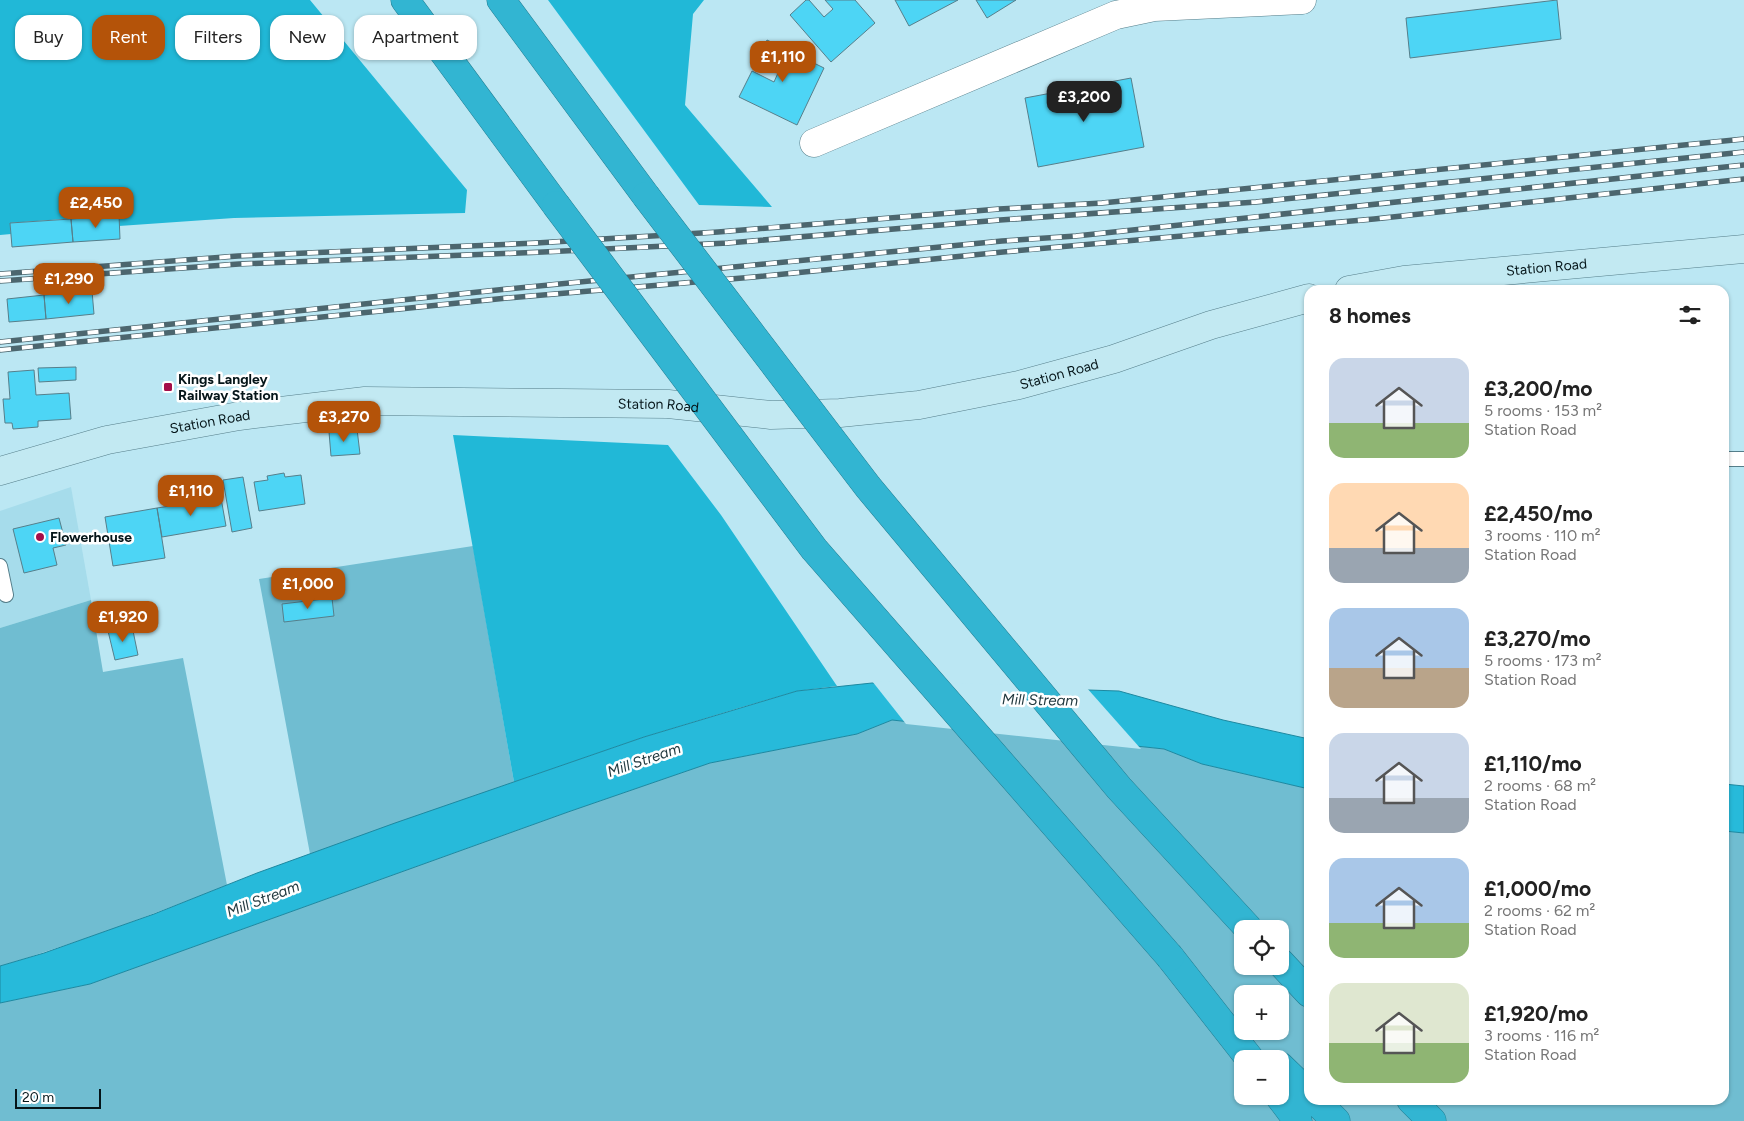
<!DOCTYPE html>
<meta charset="utf-8">
<style>
body{margin:0;font-family:Figtree,sans-serif;background:#f6f6f6;color:#222;height:100vh;display:flex;flex-direction:column;font-size:19px;white-space:nowrap}
*{box-sizing:border-box;margin:0}
p{font-size:16px;color:#767676}
.icon{flex:none;width:28px;height:28px;fill:none;stroke:currentColor;stroke-width:2;stroke-linecap:round;stroke-linejoin:round}
.map{position:relative;flex:1;overflow:hidden}
.panel{position:absolute;left:1304px;top:285px;width:425px;height:820px;display:flex;flex-direction:column;background:#fff;border-radius:15px;box-shadow:0 1px 4px #0004}
.panel>*{flex:none}
.top-card{position:absolute;left:15px;top:15px;width:475px;height:45px;display:flex;gap:10px}
.tools{position:absolute;left:1234px;top:920px;display:grid;gap:10px}
.tools a{display:grid;place-items:center;width:55px;height:55px;border-radius:10px;background:#fff;box-shadow:0 1px 4px #0004;font-size:25px}
.scale{position:absolute;left:15px;bottom:12px;width:86px;box-sizing:border-box;padding-left:5px;border:2px solid #051519;border-top:0;font-size:14px;line-height:18px;white-space:nowrap;color:#051519;-webkit-text-stroke:4px #fff;paint-order:stroke}
.price{position:absolute;translate:-50% -42px;padding:0 11px;border-radius:10px;background:#b45309;color:#fff;font-size:16px;line-height:32px;filter:drop-shadow(0 1px 2px #0008)}
.price::after{content:'';position:absolute;left:50%;top:30px;width:15px;height:11px;margin-left:-8px;background:inherit;clip-path:polygon(0 0,100% 0,50% 100%)}
.price.active{background:#222;color:#fff}
ul{padding:0;list-style:none}
li{display:flex;align-items:center;gap:15px;height:125px;padding:0 25px}
li span{display:grid;place-items:center;flex:none;width:140px;height:100px;border-radius:15px;color:#555}
li>.icon{margin-inline-start:auto}
span .icon{width:60px;height:60px;fill:#fffc;stroke-width:1}
li b{font-size:21px}
h2{display:flex;justify-content:space-between;align-items:center;height:60px;padding:0 25px;font-size:21px}
.tag{padding:0 18px;border-radius:15px;background:#fff;box-shadow:0 1px 4px #0004;font-size:18px;line-height:45px}
.tag.active{background:#b45309;color:#fff}
.map>svg:first-child{display:block}
.built{fill:#a6dceb}
.green{fill:#70bdd1;fill-rule:evenodd}
.forest{fill:#21b8d7}
.water{fill:#27bada;stroke:#1d88a0}
.pier{fill:#bbe7f3}
.building{fill:#4dd5f5;stroke:#567f8b}
.lines{fill:none;stroke-linecap:round;stroke-linejoin:round}
.lane-casing{stroke:#557e8a;stroke-width:16}
.street-casing{stroke:#557e8a;stroke-width:29}
.secondary-casing{stroke:#557e8a;stroke-width:29}
.highway-casing{stroke:#227d91;stroke-width:29}
.lane{stroke:#fff;stroke-width:14}
.street{stroke:#fff;stroke-width:28}
.secondary{stroke:#c2e9f2;stroke-width:28}
.highway{stroke:#32b5d2;stroke-width:28}
.rail-casing{stroke:#4c666e;stroke-width:5.5}
.rail{stroke:#fff;stroke-width:4;stroke-dasharray:11;stroke-linecap:butt}
.highway-bridge-casing{stroke:#227d91;stroke-width:29;stroke-linecap:butt}
.highway-bridge{stroke:#32b5d2;stroke-width:28}
.poi-dot{fill:#a40e49;stroke:#fff;stroke-width:2}
.labels{text-anchor:middle;stroke-width:5;stroke-linejoin:round;paint-order:stroke}
.street-label{font-size:14px;fill:#051519;stroke:#fff}
.poi-label{font-size:14px;font-weight:bold;fill:#051519;stroke:#fff;text-anchor:start}
.water-label{font-size:15px;font-style:italic;fill:#233a40;stroke:#fff}
</style>
<div class="map">
<svg width="1744" height="1121" viewBox="0 0 1744 1121">
<rect width="100%" height="100%" fill="#bbe7f3"/>
<path class="built" d="M 71,487 L 91,600 L 0,628 L 0,511 Z"/>
<path class="green" d="M 473,546 L 514,782 L 310,854 L 259,579 Z
M 91,600 L 103,672 L 183,658 L 227,885 C 152,915 77,943 0,966 L 0,628 Z
M 892,720 L 1164,749 L 1202,764 L 1309,789 L 1309,1100 L 1724,1100 L 1724,831 L 1744,833 L 1744,1121 L 0,1121 L 0,1003 L 90,984 L 568,812 L 710,763 L 857,734 ZM 1242,929 L 1280,929 L 1280,966 L 1242,966 ZM 1242,994 L 1280,994 L 1280,1031 L 1242,1031 ZM 1242,1059 L 1280,1059 L 1280,1096 L 1242,1096 Z"/>
<path class="forest" d="M 0,0 L 310,0 L 467,190 L 465,213 L 234,218 L 119,226 L 118,215 L 10,223 L 11,234 L 0,235 Z
M 548,0 L 704,0 L 693,14 L 685,105 L 772,207 L 699,205 Z
M 453,435 L 668,445 L 721,515 L 837,686 L 797,691 L 739,708 L 644,737 L 514,782 Z"/>
<path class="water" d="M 872,683 L 1119,691 L 1223,720 L 1309,739 L 1309,789 L 1202,764 L 1164,749 L 892,720 L 857,734 L 710,763 L 568,812 L 90,984 L 0,1003 L 0,966 L 44,953 L 154,914 L 257,873 L 395,823 L 644,737 L 797,691 Z
M 1724,784 L 1744,786 L 1744,833 L 1724,831 Z"/>
<path class="pier" d="M 872,681 L 1086,687 L 1141,749 L 906,724 Z"/>
<path class="building" d="M 806,0 L 809,0 L 824,17 L 833,9 L 825,0 L 855,0 L 875,23 L 831,62 L 790,15 Z
M 895,0 L 958,0 L 909,26 Z
M 976,0 L 1016,0 L 987,18 Z
M 1557,0 L 1561,39 L 1410,58 L 1406,18 Z
M 767,40 L 824,68 L 797,125 L 739,97 L 752,71 L 774,82 L 778,73 L 756,63 Z
M 1131,78 L 1144,147 L 1038,167 L 1025,98 Z
M 119,215 L 120,239 L 73,242 L 71,219 Z
M 71,219 L 73,242 L 12,247 L 10,223 Z
M 92,291 L 94,314 L 46,319 L 44,295 Z
M 44,295 L 46,319 L 9,322 L 7,299 Z
M 76,367 L 76,380 L 39,382 L 38,368 Z
M 34,370 L 36,395 L 69,393 L 71,419 L 38,421 L 38,427 L 13,429 L 12,423 L 5,423 L 3,399 L 10,399 L 8,372 Z
M 357,429 L 360,454 L 331,456 L 329,432 Z
M 284,473 L 285,477 L 301,475 L 305,504 L 259,511 L 254,482 L 268,480 L 267,476 Z
M 243,477 L 252,528 L 232,532 L 223,480 Z
M 221,498 L 226,526 L 162,537 L 157,508 Z
M 157,508 L 165,558 L 113,566 L 105,517 Z
M 59,518 L 66,545 L 53,548 L 57,565 L 24,573 L 13,529 Z
M 332,598 L 334,616 L 284,622 L 282,604 Z
M 132,626 L 138,655 L 115,660 L 108,631 Z"/>
<g class="lines">
<g class="lane-casing">
<path id="lane" d="M 1724,459 L 1744,459
M 0,566 L 6,595"/>
</g>
<g class="street-casing">
<path id="street" d="M 814,143 L 1116,15 L 1154,7 L 1302,0"/>
</g>
<g class="secondary-casing">
<g id="secondary">
<path id="s1" d="M 1349,290 L 1404,280 L 1744,249"/>
<path id="s2" d="M 0,471 L 107,440 L 239,416 L 365,401 L 668,404 L 771,415 L 840,413 L 919,405 L 1019,385 L 1114,359 L 1211,325 L 1309,298"/>
</g>
</g>
<g class="highway-casing">
<path id="highway" d="M 405,0 L 556,205
M 501,0 L 646,196
M 1170,957 L 1250,1059
M 1280,962 L 1309,993
M 1280,1066 L 1309,1094
M 1279,1096 L 1298,1121
M 1315,1100 L 1336,1121
M 1411,1100 L 1432,1121"/>
</g>
<use href="#lane" class="lane"/>
<use href="#street" class="street"/>
<use href="#secondary" class="secondary"/>
<use href="#highway" class="highway"/>
<g class="rail-casing">
<path id="rail" d="M 0,274 L 238,256 L 536,243 L 718,232 L 999,209 L 1102,203 L 1744,139
M 0,281 L 239,264 L 543,252 L 728,243 L 1000,220 L 1256,202 L 1744,152
M 0,342 L 507,289 L 1002,241 L 1076,236 L 1744,165
M 0,350 L 507,298 L 754,277 L 1003,252 L 1374,219 L 1744,179"/>
</g>
<use href="#rail" class="rail"/>
<g class="highway-bridge-casing">
<path id="highway-bridge" d="M 646,196 L 868,487 L 1119,788 L 1249,929
M 556,205 L 814,549 L 1170,957"/>
</g>
<use href="#highway-bridge" class="highway-bridge"/>
</g>
<g class="poi-dot">
<rect x="163" y="382" width="10" height="10" rx="2.5"/>
<circle cx="40" cy="537" r="5"/>
</g>
<g class="labels">
<g class="street-label">
<text dy="5" stroke="none"><textPath href="#s1" startOffset="199">Station Road</textPath></text>
<text dy="5" stroke="none"><textPath href="#s2" startOffset="1071">Station Road</textPath></text>
<text dy="5" stroke="none"><textPath href="#s2" startOffset="666">Station Road</textPath></text>
<text dy="5" stroke="none"><textPath href="#s2" startOffset="216">Station Road</textPath></text>
</g>
<g class="poi-label">
<text x="178" y="384">Kings Langley<tspan x="178" dy="16">Railway Station</tspan></text>
<text x="50" y="542">Flowerhouse</text>
</g>
<g class="water-label">
<text transform="translate(1040 700) rotate(1)" y="5">Mill Stream</text>
<text transform="translate(644 760) rotate(-19)" y="5">Mill Stream</text>
<text transform="translate(263 899) rotate(-21)" y="5">Mill Stream</text>
</g>
</g>
</svg>
<div class="tools">
<a><svg class="icon" aria-label="locate" viewBox="0 0 24 24"><circle cx="12" cy="12" r="6"/><path d="M12 2v4M12 18v4M2 12h4M18 12h4"/></svg></a>
<a>+</a>
<a>−</a>
</div>
<div class="scale">20 m</div>
<b class="price" style="left:783px;top:83px">£1,110</b>
<b class="price active" style="left:1084px;top:123px">£3,200</b>
<b class="price" style="left:96px;top:229px">£2,450</b>
<b class="price" style="left:69px;top:305px">£1,290</b>
<b class="price" style="left:344px;top:443px">£3,270</b>
<b class="price" style="left:191px;top:517px">£1,110</b>
<b class="price" style="left:308px;top:610px">£1,000</b>
<b class="price" style="left:123px;top:643px">£1,920</b>
<div class="top-card">
<a class="tag">Buy</a>
<a class="tag active">Rent</a>
<a class="tag">Filters</a>
<a class="tag">New</a>
<a class="tag">Apartment</a>
</div>
<section class="panel">
<h2>8 homes<svg class="icon" aria-label="filters" viewBox="0 0 24 24"><path d="M4 7h16M4 17h16"/><circle cx="9" cy="7" r="2"/><circle cx="15" cy="17" r="2"/></svg></h2>
<ul>
<li><span style="background:linear-gradient(#c9d6e8 65%,#8fb573 0)"><svg class="icon" aria-label="home" viewBox="0 0 24 24"><path d="M3 11l9-7 9 7M6 9v11h12V9"/></svg></span><div><b>£3,200/mo</b><p>5 rooms · 153 m²</p><p>Station Road</p></div></li>
<li><span style="background:linear-gradient(#ffd9b3 65%,#9aa5b1 0)"><svg class="icon" aria-label="home" viewBox="0 0 24 24"><path d="M3 11l9-7 9 7M6 9v11h12V9"/></svg></span><div><b>£2,450/mo</b><p>3 rooms · 110 m²</p><p>Station Road</p></div></li>
<li><span style="background:linear-gradient(#a9c7e8 60%,#b9a48a 0)"><svg class="icon" aria-label="home" viewBox="0 0 24 24"><path d="M3 11l9-7 9 7M6 9v11h12V9"/></svg></span><div><b>£3,270/mo</b><p>5 rooms · 173 m²</p><p>Station Road</p></div></li>
<li><span style="background:linear-gradient(#c9d6e8 65%,#9aa5b1 0)"><svg class="icon" aria-label="home" viewBox="0 0 24 24"><path d="M3 11l9-7 9 7M6 9v11h12V9"/></svg></span><div><b>£1,110/mo</b><p>2 rooms · 68 m²</p><p>Station Road</p></div></li>
<li><span style="background:linear-gradient(#a9c7e8 65%,#8fb573 0)"><svg class="icon" aria-label="home" viewBox="0 0 24 24"><path d="M3 11l9-7 9 7M6 9v11h12V9"/></svg></span><div><b>£1,000/mo</b><p>2 rooms · 62 m²</p><p>Station Road</p></div></li>
<li><span style="background:linear-gradient(#dfe7d0 60%,#8fb573 0)"><svg class="icon" aria-label="home" viewBox="0 0 24 24"><path d="M3 11l9-7 9 7M6 9v11h12V9"/></svg></span><div><b>£1,920/mo</b><p>3 rooms · 116 m²</p><p>Station Road</p></div></li>
</ul>
</section>
</div>
